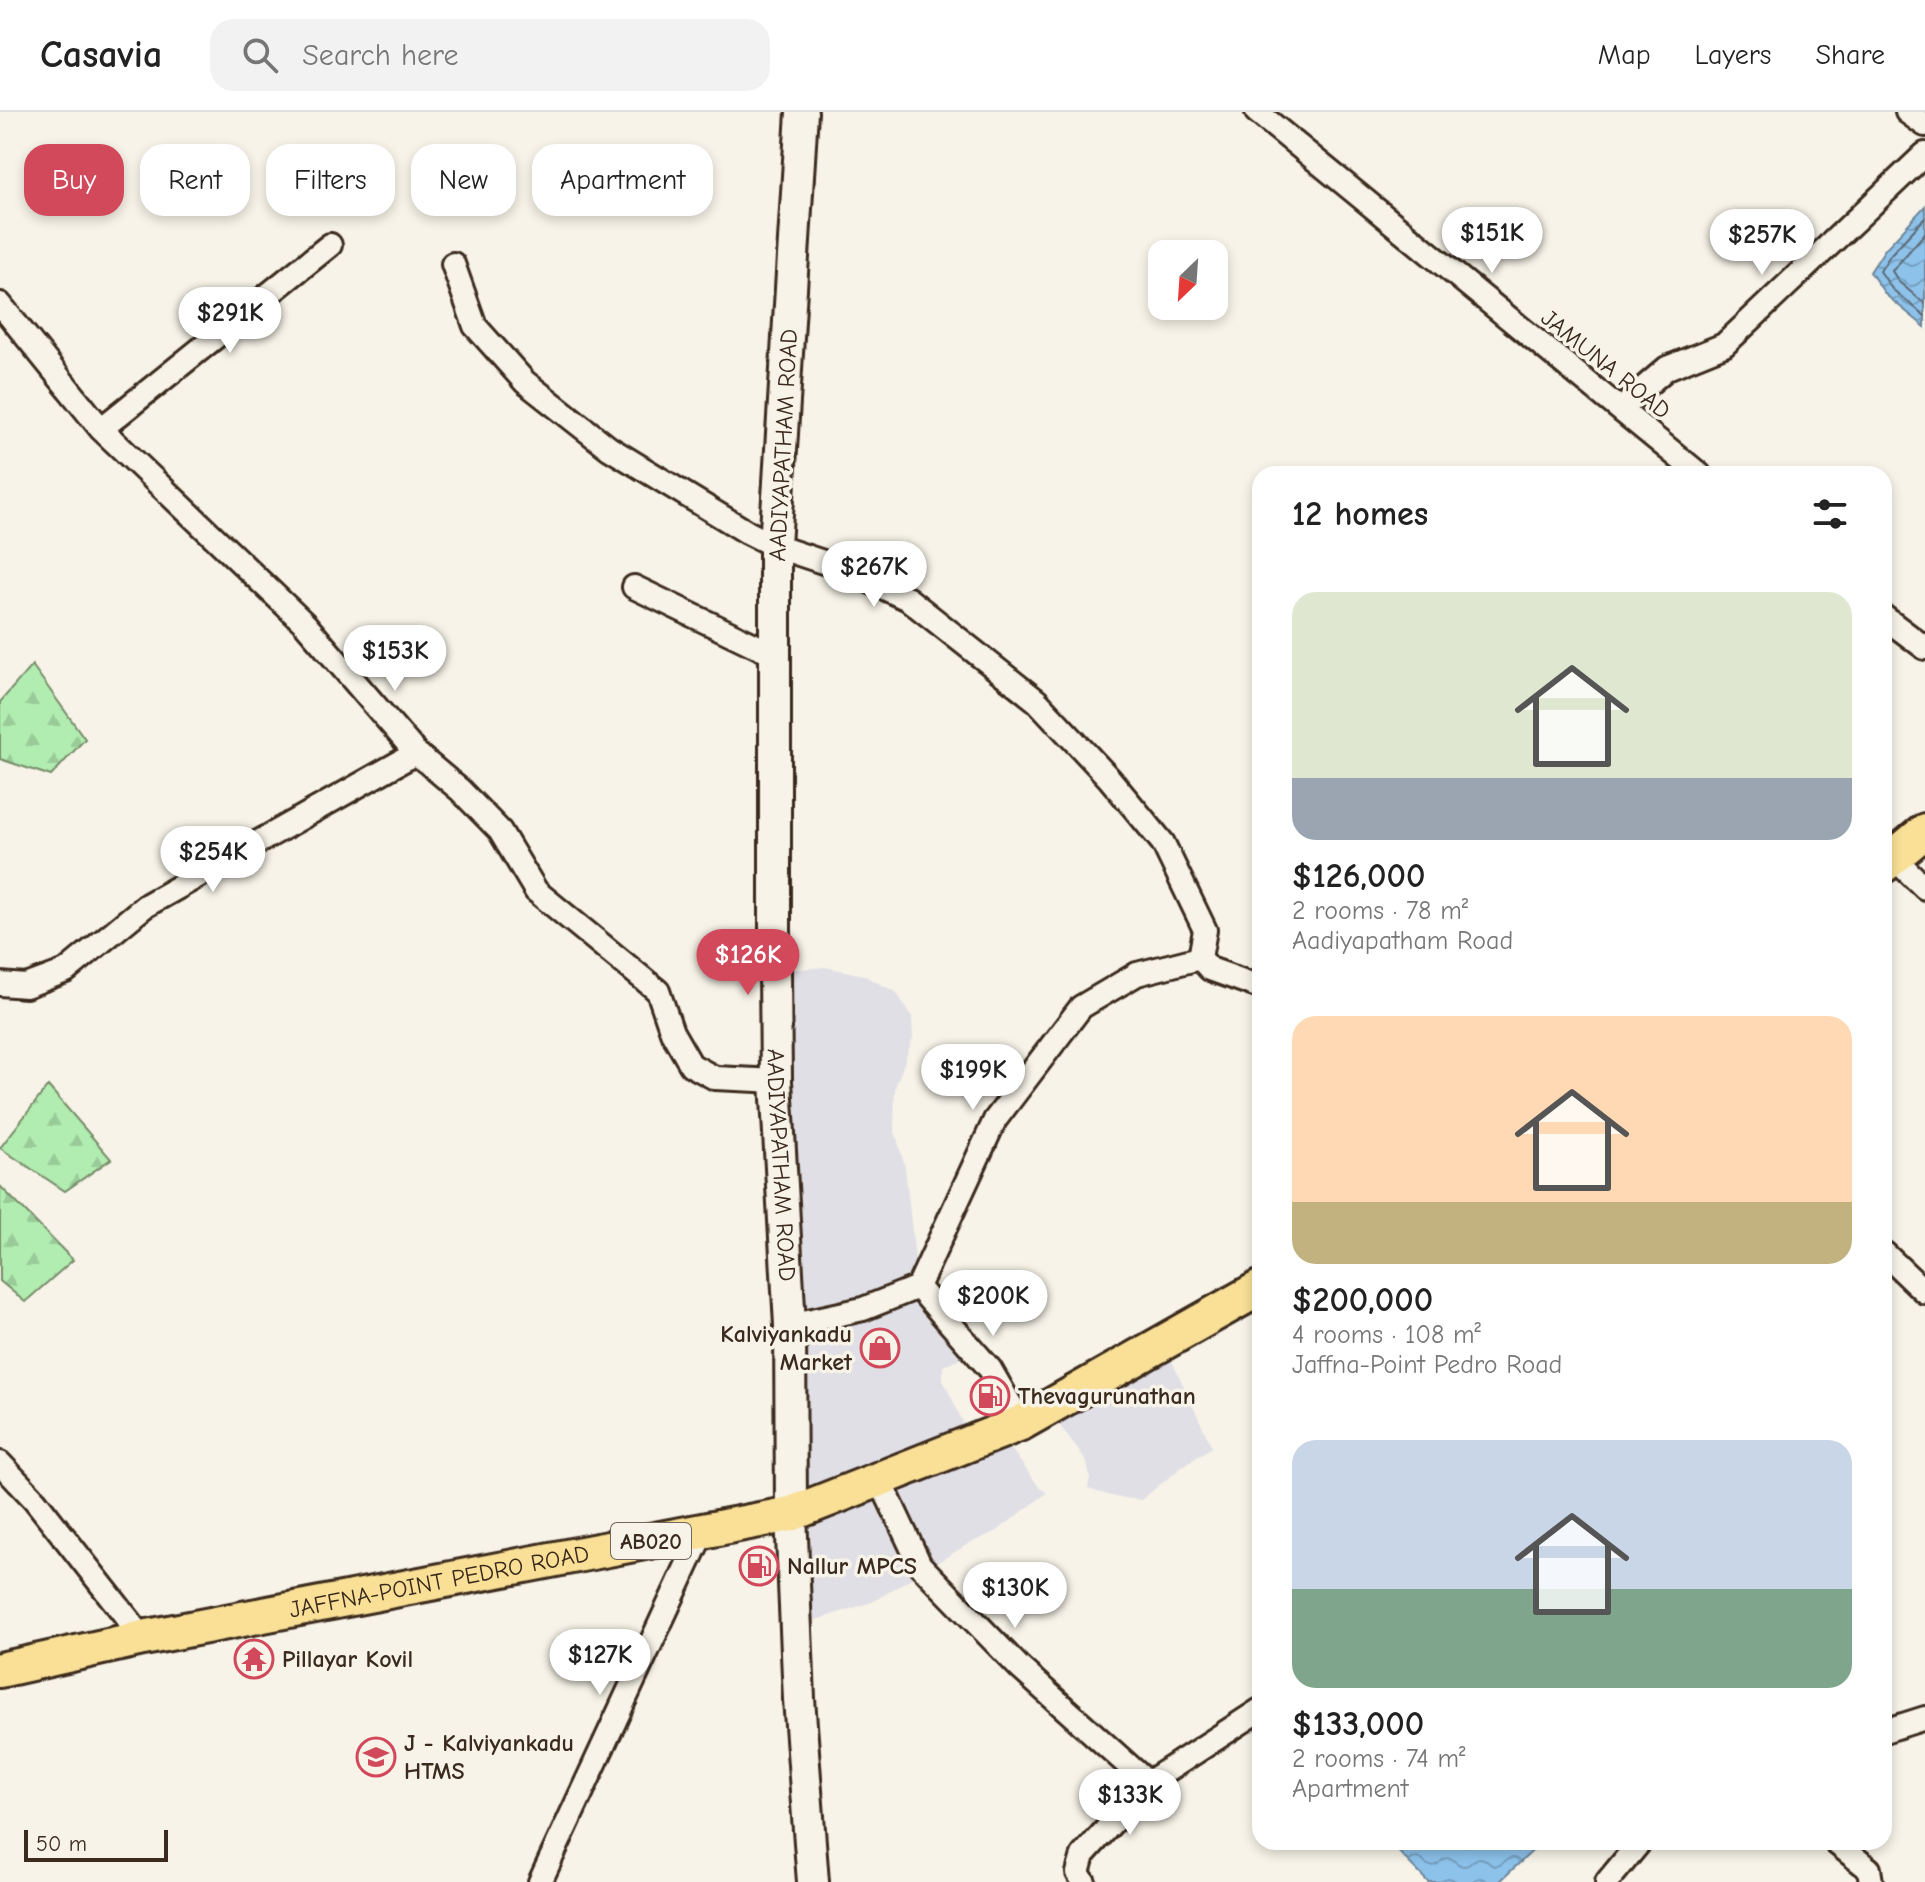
<!DOCTYPE html>
<meta charset="utf-8">
<style>
body{margin:0;font-family:"Comic Neue",sans-serif;background:#f2f2f2;color:#222;height:100vh;display:flex;flex-direction:column;font-size:30px;white-space:nowrap}
*{box-sizing:border-box;margin:0}
p{font-size:26px;color:#767676}
.icon{flex:none;width:44px;height:44px;fill:none;stroke:currentColor;stroke-width:2;stroke-linecap:round;stroke-linejoin:round}
.map{position:relative;flex:1;overflow:hidden}
.sheet{position:absolute;left:1252px;top:354px;width:640px;height:1384px;display:flex;flex-direction:column;background:#fff;border-radius:24px;box-shadow:0 4px 12px #0003}
.sheet>*{flex:none}
.top-card{position:absolute;left:24px;top:32px;width:760px;height:72px;display:flex;gap:16px}
.needle{width:52px;rotate:205deg}
.buttons{position:absolute;left:1148px;top:128px;display:grid;gap:16px}
.buttons a{display:grid;place-items:center;width:80px;height:80px;border-radius:16px;background:#fff;box-shadow:0 4px 12px #0003;font-size:40px}
.scale{position:absolute;left:24px;bottom:20px;width:144px;box-sizing:border-box;padding-left:8px;border:4px solid #3b2a1e;border-top:0;font-size:22px;line-height:28px;white-space:nowrap;color:#3b2a1e;-webkit-text-stroke:6px #f7f3e8;paint-order:stroke}
.price{position:absolute;translate:-50% -68px;padding:0 18px;border-radius:28px;background:#fff;color:#222;font-size:26px;line-height:52px;filter:drop-shadow(0 2px 4px #0008)}
.price::after{content:'';position:absolute;left:50%;top:48px;width:24px;height:18px;margin-left:-12px;background:inherit;clip-path:polygon(0 0,100% 0,50% 100%)}
.price.on{background:#d1495b;color:#fff}
ul{padding:0;list-style:none}
li{display:grid;align-content:center;gap:16px;height:424px;padding:0 40px}
li span{display:grid;place-items:center;height:248px;border-radius:24px;color:#555}
li>.icon{margin-inline-start:auto}
span .icon{width:144px;height:144px;fill:#fffc;stroke-width:1}
li b{font-size:34px}
h2{display:flex;justify-content:space-between;align-items:center;height:96px;padding:0 40px;font-size:34px}
.tag{padding:0 28px;border-radius:24px;background:#fff;box-shadow:0 4px 12px #0003;font-size:28px;line-height:72px}
.tag.on{background:#d1495b;color:#fff}
header{display:flex;align-items:center;gap:48px;box-sizing:border-box;height:112px;padding:0 40px;background:#fff;border-bottom:2px solid #e0e0e0}
header strong{font-size:38px}
nav{display:flex;gap:44px;margin-inline-start:auto;font-size:28px}
.search{width:560px;height:72px;background:#f2f2f2;display:flex;align-items:center;gap:20px;box-sizing:border-box;padding:0 28px;border-radius:24px;color:#767676;font-size:30px}
.map>svg:first-child{display:block}
.built{fill:#e0dfe6}
.forest{fill:url(#forest-firs);stroke:#768b68;stroke-width:2}
.water{fill:url(#water-waves);stroke:#6c8599;stroke-width:2}
.lines{fill:none;stroke-linecap:round;stroke-linejoin:round}
.shore{stroke:#5c6770;stroke-width:2}
.street-casing{stroke:#3b2a1e;stroke-width:28}
.secondary-casing{stroke:#3b2a1e;stroke-width:36}
.primary-casing{stroke:#3b2a1e;stroke-width:40}
.street{stroke:#f7f3e8;stroke-width:22}
.secondary{stroke:#f7f3e8;stroke-width:30}
.primary{stroke:#f9e096;stroke-width:34}
.labels{text-anchor:middle;stroke-width:7;stroke-linejoin:round;paint-order:stroke}
.shield{fill:#f7f3e8;stroke:#73665b;stroke-width:2}
.shield-label{font-size:22px;font-weight:bold;fill:#3b2a1e}
.street-label{font-size:24px;fill:#3b2a1e;stroke:#f7f3e8}
.poi-label{font-size:24px;font-weight:bold;fill:#3b2a1e;stroke:#f7f3e8;text-anchor:start}
</style>
<header>
<strong>Casavia</strong>
<div class="search"><svg class="icon" aria-label="search" viewBox="0 0 24 24"><circle cx="10" cy="10" r="6"/><path d="M15 15l6 6"/></svg>Search here</div>
<nav><a>Map</a><a>Layers</a><a>Share</a></nav>
</header>
<div class="map">
<svg width="1925" height="1770" viewBox="0 0 1925 1770">
<defs>
<pattern id="forest-firs" width="22" height="20" patternUnits="userSpaceOnUse" patternTransform="scale(2)"><rect width="22" height="20" fill="#b1ecb1"/><path d="M5 1l3.5 6h-7zM16 11l3.5 6h-7z" fill="#99cb98"/></pattern>
<pattern id="water-waves" width="16" height="10" patternUnits="userSpaceOnUse" patternTransform="scale(2)"><rect width="16" height="10" fill="#8dc2eb"/><path d="M0 5q4-4 8 0t8 0" fill="none" stroke="#749ebe"/></pattern>
</defs>
<rect width="100%" height="100%" fill="#f7f3e8"/>
<filter id="ink" filterUnits="userSpaceOnUse"><feTurbulence type="fractalNoise" baseFrequency=".0125" numOctaves="2"/><feDisplacementMap in="SourceGraphic" scale="16" xChannelSelector="R" yChannelSelector="G"/><feConvolveMatrix kernelMatrix="1 2 1 2 8 2 1 2 1" color-interpolation-filters="sRGB"/></filter>
<g filter="url(#ink)">
<path class="built" d="M 826,855 L 863,863 L 896,880 L 912,905 L 913,926 L 895,976 L 894,1016 L 905,1055 L 918,1175 L 974,1239 L 943,1254 L 943,1268 L 972,1329 L 998,1319 L 1039,1375 L 1047,1381 L 997,1419 L 968,1432 L 872,1490 L 810,1510 L 775,859 Z
M 1163,1230 L 1212,1335 L 1182,1355 L 1141,1388 L 1115,1385 L 1088,1377 L 1090,1365 L 1087,1351 L 1078,1337 L 1046,1296 Z"/>
<path class="forest" d="M 32,553 L 85,627 L 51,664 L 0,647 L 0,590 Z
M 48,974 L 111,1047 L 65,1079 L 0,1036 Z
M 0,1074 L 73,1148 L 25,1190 L 0,1169 Z"/>
<path class="water" d="M 1925,94 L 1925,215 L 1886,183 L 1870,160 L 1885,137 Z
M 1389,1730 L 1542,1730 L 1499,1770 L 1428,1770 Z"/>
<g class="lines">
<path class="shore" d="M 1925,106 L 1891,142 L 1880,159 L 1892,177 L 1925,204
M 1925,121 L 1892,159 L 1899,170 L 1925,192"/>
<g class="street-casing">
<path id="street" d="M 1257,0 L 1699,362
M 1907,0 L 1925,13
M 453,152 L 475,214 L 525,270 L 609,336 L 747,420 L 775,434 L 841,456 L 908,487 L 1037,589 L 1109,666 L 1163,731 L 1205,818 L 1200,846 L 1210,857 L 1260,875
M 0,192 L 101,317 L 305,512 L 416,641 L 460,678 L 500,719 L 536,779 L 658,879 L 672,920 L 691,953 L 715,966 L 776,969
M 1623,300 L 1632,286 L 1667,256 L 1724,233 L 1925,42
M 101,317 L 330,133
M 634,475 L 777,544
M 1884,505 L 1925,536
M 1893,745 L 1925,776
M 0,872 L 26,874 L 66,859 L 145,794 L 416,641
M 1884,1141 L 1925,1180
M 918,1175 L 990,1257 L 1021,1311
M 790,1213 L 863,1197 L 918,1175 L 995,1008 L 1081,895 L 1137,862 L 1200,846
M 0,1351 L 35,1388 L 143,1526
M 879,1366 L 920,1453 L 1020,1556 L 1148,1671
M 1884,1619 L 1925,1606
M 1835,1730 L 1869,1757 L 1871,1770
M 540,1770 L 703,1419
M 1084,1770 L 1078,1761 L 1083,1743 L 1148,1671 L 1260,1598
M 1607,1770 L 1640,1730"/>
</g>
<g class="secondary-casing">
<g id="secondary">
<path id="s1" d="M 802,0 L 775,434 L 775,859 L 776,969 L 790,1213 L 791,1402 L 799,1587 L 813,1770"/>
</g>
</g>
<g class="primary-casing">
<g id="primary">
<path d="M 1884,753 L 1925,719"/>
<path id="s2" d="M 0,1558 L 143,1526 L 791,1402 L 1021,1311 L 1260,1176"/>
</g>
</g>
<use href="#street" class="street"/>
<use href="#secondary" class="secondary"/>
<use href="#primary" class="primary"/>
</g>
</g>
<defs>
<g id="shop-ring" transform="scale(2)"><circle r="9.5" fill="#f7f3e8" stroke="#d1495b" stroke-width="1.5"/><path d="M-5-2.5h2.3a2.7 3.5 0 0 1 5.4 0H5L5.5 6h-11ZM-1.5-2.5h3a1.5 2.3 0 0 0-3 0Z" fill="#d1495b"/></g>
<g id="fuel-ring" transform="scale(2)"><circle r="9.5" fill="#f7f3e8" stroke="#d1495b" stroke-width="1.5"/><path d="M-5.5-6h7V0h2V4h1.3V-2.5L3-4.5l.8-.8L6-3V5H2.5V1h-1V6h-7ZM-4.2-4.7v3.2H.2V-4.7Z" fill="#d1495b"/></g>
<g id="temple-ring" transform="scale(2)"><circle r="9.5" fill="#f7f3e8" stroke="#d1495b" stroke-width="1.5"/><path d="M0-6L5-2H3V0L6.5 2.5H4V6H1.5V3h-3V6H-4V2.5H-6.5L-3 0V-2H-5Z" fill="#d1495b"/></g>
<g id="school-ring" transform="scale(2)"><circle r="9.5" fill="#f7f3e8" stroke="#d1495b" stroke-width="1.5"/><path d="M0-5L7-2L0 1L-7-2ZM-4 1L0 2.5L4 1V4Q0 6-4 4Z" fill="#d1495b"/></g>
</defs>
<g fill-rule="evenodd">
<use href="#shop-ring" x="880" y="1236"/>
<use href="#fuel-ring" x="990" y="1284"/>
<use href="#fuel-ring" x="759" y="1454"/>
<use href="#temple-ring" x="254" y="1547"/>
<use href="#school-ring" x="376" y="1645"/>
</g>
<g class="labels">
<rect class="shield" x="611" y="1411" width="80" height="36" rx="6"/>
<g class="shield-label">
<text x="651" y="1437">AB020</text>
</g>
<g class="street-label">
<text transform="translate(1606 252) rotate(39)" y="8">JAMUNA ROAD</text>
<text transform="translate(783 333) rotate(-87)" y="8">AADIYAPATHAM ROAD</text>
<text dy="8" stroke="none"><textPath href="#s1" startOffset="1054">AADIYAPATHAM ROAD</textPath></text>
<text dy="8" stroke="none"><textPath href="#s2" startOffset="448">JAFFNA-POINT PEDRO ROAD</textPath></text>
</g>
<g class="poi-label">
<text x="852" y="1230" text-anchor="end">Kalviyankadu<tspan x="852" dy="28">Market</tspan></text>
<text x="1018" y="1292">Thevagurunathan</text>
<text x="787" y="1462">Nallur MPCS</text>
<text x="282" y="1555">Pillayar Kovil</text>
<text x="404" y="1639">J - Kalviyankadu<tspan x="404" dy="28">HTMS</tspan></text>
</g>
</g>
</svg>
<div class="buttons">
<a><svg class="needle" viewBox="-14 -14 28 28"><path d="M0-13l5 13h-10z" fill="#e53935"/><path d="M0 13l5-13h-10z" fill="#767676"/></svg></a>
</div>
<div class="scale">50 m</div>
<b class="price" style="left:1492px;top:163px">$151K</b>
<b class="price" style="left:1762px;top:165px">$257K</b>
<b class="price" style="left:230px;top:243px">$291K</b>
<b class="price" style="left:874px;top:497px">$267K</b>
<b class="price" style="left:395px;top:581px">$153K</b>
<b class="price" style="left:213px;top:782px">$254K</b>
<b class="price on" style="left:748px;top:885px">$126K</b>
<b class="price" style="left:973px;top:1000px">$199K</b>
<b class="price" style="left:993px;top:1226px">$200K</b>
<b class="price" style="left:1015px;top:1518px">$130K</b>
<b class="price" style="left:600px;top:1585px">$127K</b>
<b class="price" style="left:1130px;top:1725px">$133K</b>
<div class="top-card">
<a class="tag on">Buy</a>
<a class="tag">Rent</a>
<a class="tag">Filters</a>
<a class="tag">New</a>
<a class="tag">Apartment</a>
</div>
<section class="sheet">
<h2>12 homes<svg class="icon" aria-label="filters" viewBox="0 0 24 24"><path d="M4 7h16M4 17h16"/><circle cx="9" cy="7" r="2"/><circle cx="15" cy="17" r="2"/></svg></h2>
<ul>
<li><span style="background:linear-gradient(#dfe7d0 75%,#9aa5b1 0)"><svg class="icon" aria-label="home" viewBox="0 0 24 24"><path d="M3 11l9-7 9 7M6 9v11h12V9"/></svg></span><div><b>$126,000</b><p>2 rooms · 78 m²</p><p>Aadiyapatham Road</p></div></li>
<li><span style="background:linear-gradient(#ffd9b3 75%,#c2b280 0)"><svg class="icon" aria-label="home" viewBox="0 0 24 24"><path d="M3 11l9-7 9 7M6 9v11h12V9"/></svg></span><div><b>$200,000</b><p>4 rooms · 108 m²</p><p>Jaffna-Point Pedro Road</p></div></li>
<li><span style="background:linear-gradient(#c9d6e8 60%,#7fa58c 0)"><svg class="icon" aria-label="home" viewBox="0 0 24 24"><path d="M3 11l9-7 9 7M6 9v11h12V9"/></svg></span><div><b>$133,000</b><p>2 rooms · 74 m²</p><p>Apartment</p></div></li>
</ul>
</section>
</div>
